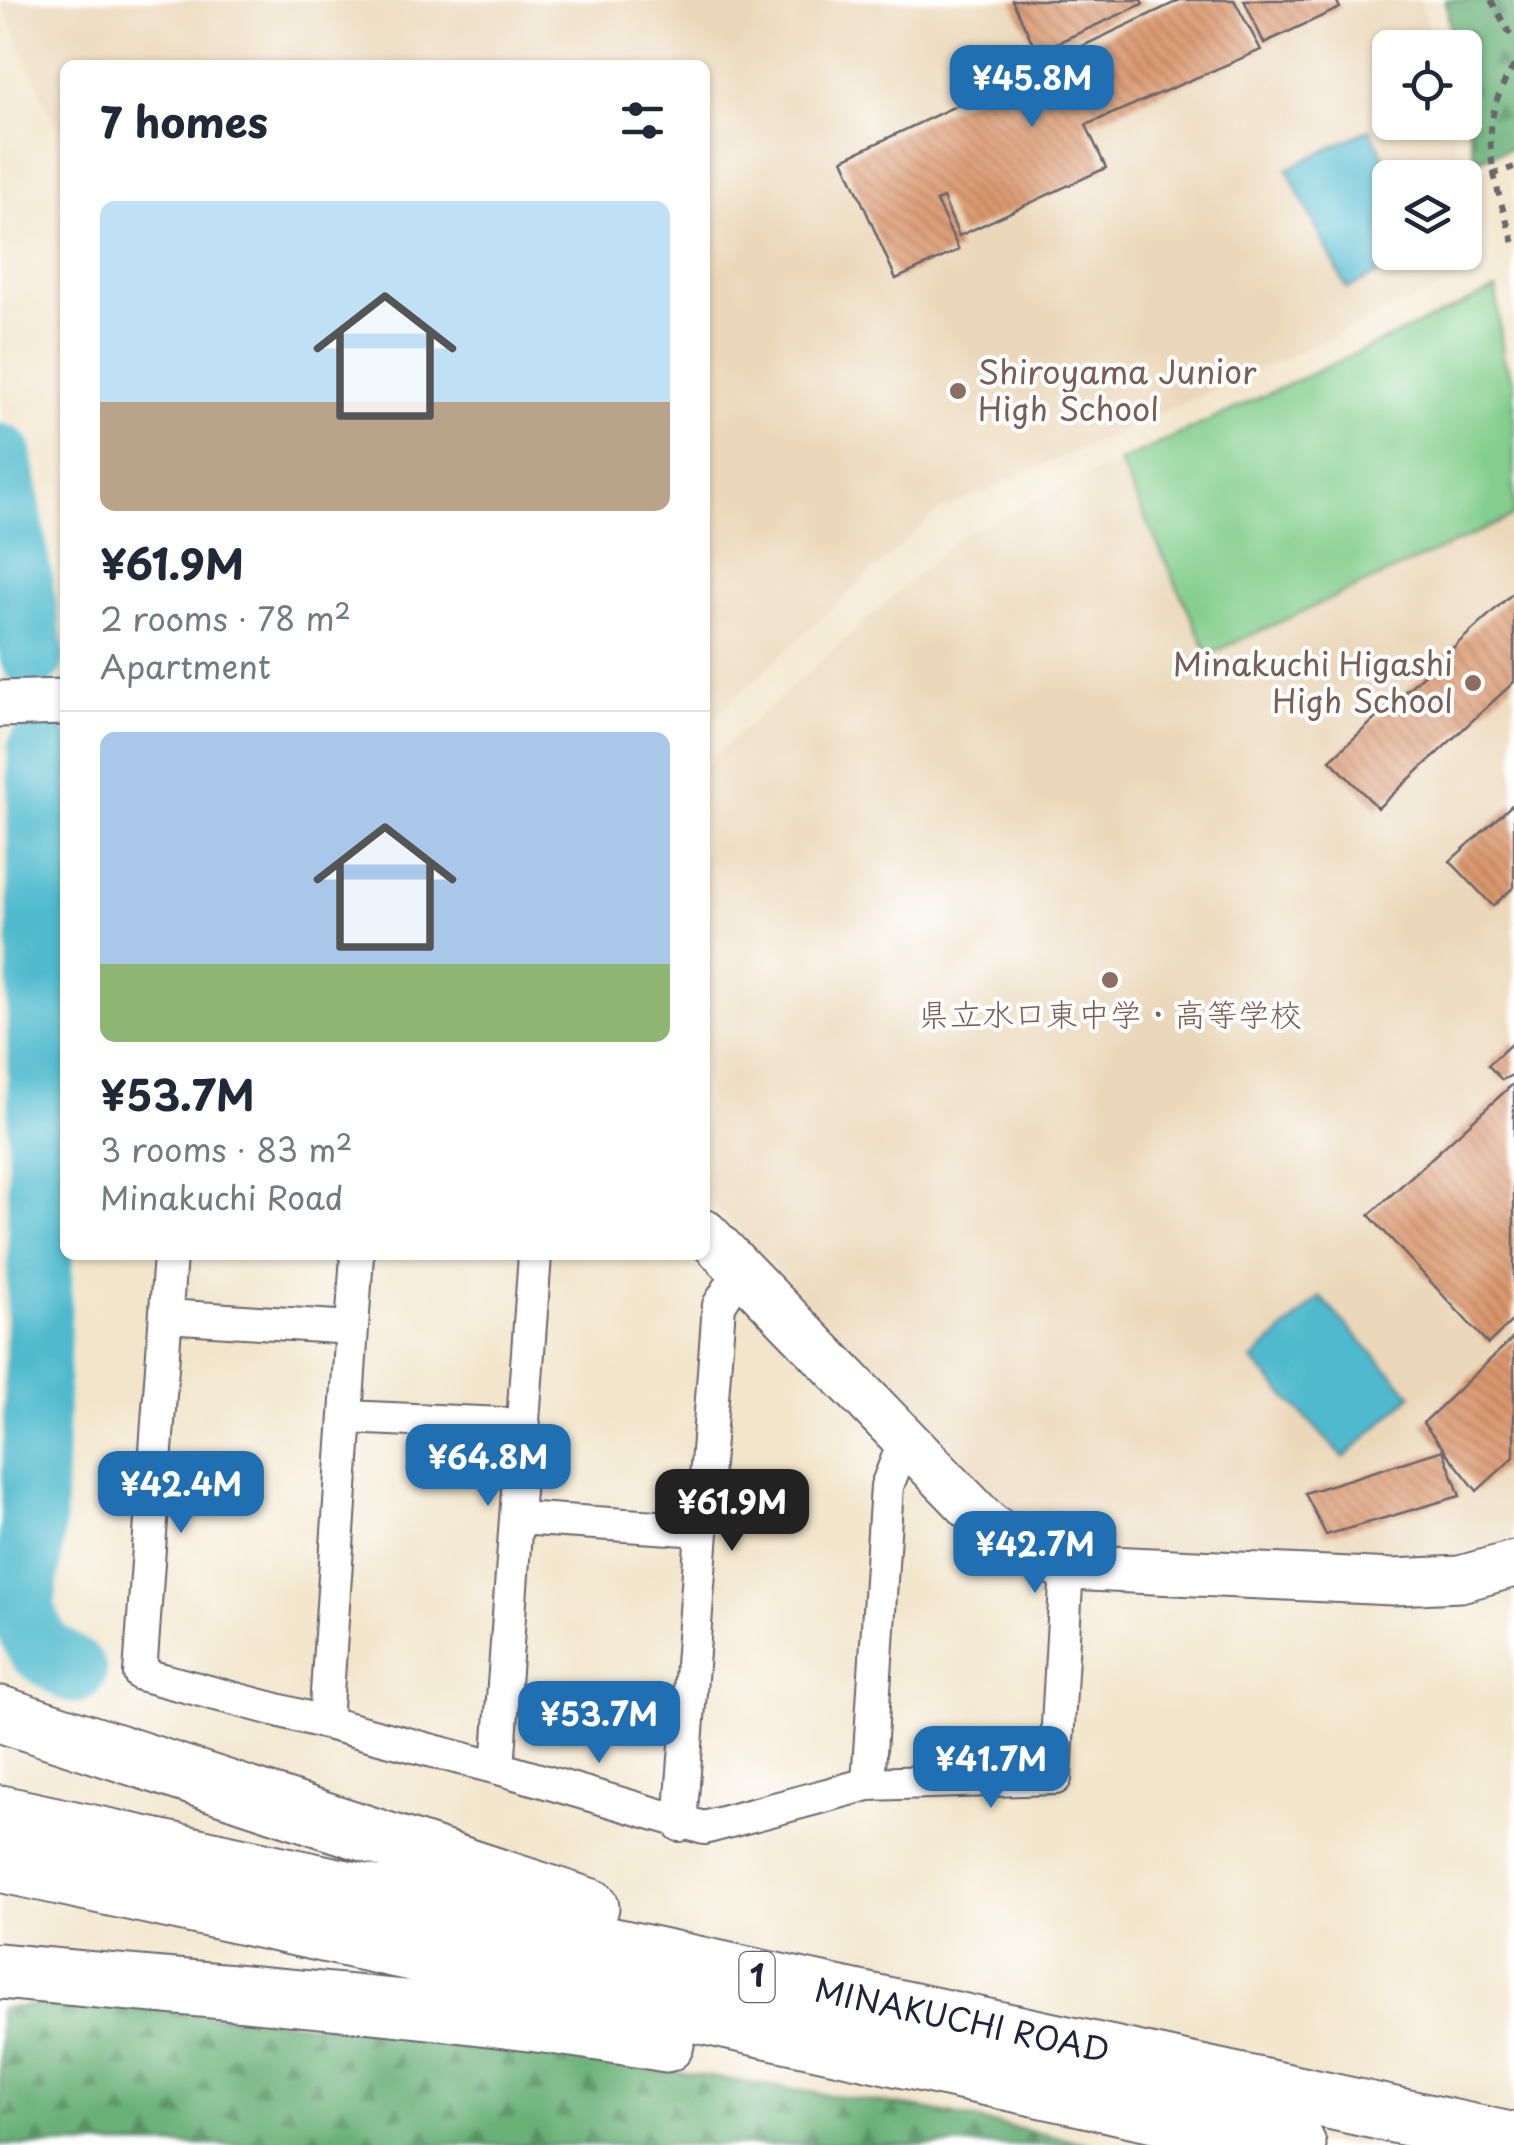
<!DOCTYPE html>
<meta charset="utf-8">
<style>
body{margin:0;font-family:"Playpen Sans","Klee One",sans-serif;background:#f6f6f7;color:#1f2937;height:100vh;display:flex;flex-direction:column;font-size:38px;white-space:nowrap}
*{box-sizing:border-box;margin:0}
p{font-size:32px;color:#747a83}
.icon{flex:none;width:55px;height:55px;fill:none;stroke:currentColor;stroke-width:2;stroke-linecap:round;stroke-linejoin:round}
.map{position:relative;flex:1;overflow:hidden}
.drawer{position:absolute;left:60px;top:60px;width:650px;height:1200px;display:flex;flex-direction:column;background:#fff;border-radius:15px;box-shadow:0 2px 8px #0004}
.drawer>*{flex:none}
.controls{position:absolute;left:1372px;top:30px;display:grid;gap:20px}
.controls a{display:grid;place-items:center;width:110px;height:110px;border-radius:15px;background:#fff;box-shadow:0 2px 8px #0004;font-size:50px}
.price{position:absolute;translate:-50% -85px;padding:0 22px;border-radius:20px;background:#1f6fb2;color:#fff;font-size:32px;line-height:65px;filter:drop-shadow(0 2px 5px #0008)}
.price::after{content:'';position:absolute;left:50%;top:60px;width:30px;height:22px;margin-left:-15px;background:inherit;clip-path:polygon(0 0,100% 0,50% 100%)}
.price.selected{background:#222;color:#fff}
ul{padding:0;list-style:none}
li{display:grid;align-content:center;gap:20px;height:530px;padding:0 40px}
li+li{border-top:2px solid #e0e1e3}
li span{display:grid;place-items:center;height:310px;border-radius:15px;color:#555}
li>.icon{margin-inline-start:auto}
span .icon{width:180px;height:180px;fill:#fffc;stroke-width:1}
li b{font-size:42px}
h2{display:flex;justify-content:space-between;align-items:center;height:120px;padding:0 40px;font-size:42px}
.map>svg:first-child{display:block}
.built{fill:#ebd8ba}
.forest{fill:url(#forest-firs);stroke:#466a5a;stroke-width:2.5}
.pitch{fill:#83ce8c;stroke:#527864;stroke-width:2.5}
.water{fill:#50bacd;stroke:#396e84;stroke-width:2.5}
.lines{fill:none;stroke-linecap:round;stroke-linejoin:round}
.river{stroke:#50bacd;stroke-width:65}
.building{fill:url(#building-back-hatch)}
.street-casing{stroke:#6b666d;stroke-width:36}
.secondary-casing{stroke:#6b666d;stroke-width:49}
.highway-casing{stroke:#6b666d;stroke-width:59}
.path{stroke:#6b666d;stroke-width:6;stroke-dasharray:8 8;stroke-linecap:butt}
.street{stroke:#fff;stroke-width:32}
.secondary{stroke:#fff;stroke-width:45}
.highway{stroke:#fff;stroke-width:55}
.education-dot{fill:#8d6e63;stroke:#fff;stroke-width:4}
.labels{text-anchor:middle;stroke-width:8;stroke-linejoin:round;paint-order:stroke}
.shield{fill:#fff;stroke:#646476;stroke-width:2.5}
.shield-label{font-size:30px;font-weight:bold;fill:#22223b}
.education-label{font-size:32px;fill:#785e54;stroke:#fff;text-anchor:start}
.street-label{font-size:32px;fill:#22223b;stroke:#fff}
</style>
<div class="map">
<svg width="1514" height="2145" viewBox="0 0 1514 2145">
<defs>
<pattern id="forest-firs" width="22" height="20" patternUnits="userSpaceOnUse" patternTransform="scale(2.5)"><rect width="22" height="20" fill="#6ab178"/><path d="M5 1l3.5 6h-7zM16 11l3.5 6h-7z" fill="#579064"/></pattern>
<pattern id="building-back-hatch" width="6" height="6" patternUnits="userSpaceOnUse" patternTransform="scale(2.5)"><rect width="6" height="6" fill="#db986e"/><path d="M-1 5l2 2M0 0l6 6M5-1l2 2" fill="none" stroke="#b17c5c"/></pattern>
</defs>
<rect width="100%" height="100%" fill="#fff"/>
<filter id="ink" filterUnits="userSpaceOnUse"><feTurbulence type="fractalNoise" baseFrequency=".01" numOctaves="2"/><feDisplacementMap in="SourceGraphic" scale="20" xChannelSelector="R" yChannelSelector="G"/><feConvolveMatrix kernelMatrix="1 2 1 2 8 2 1 2 1" color-interpolation-filters="sRGB"/></filter>
<filter id="wash" filterUnits="userSpaceOnUse"><feTurbulence type="fractalNoise" baseFrequency=".0048" numOctaves="4" result="noise"/><feDisplacementMap in="SourceGraphic" scale="40" xChannelSelector="R" yChannelSelector="G"/><feGaussianBlur stdDeviation="2.25" result="paint"/><feColorMatrix in="noise" values="0 0 0 0 0 0 0 0 0 0 0 0 0 0 0 0 0 1.4 0 .05"/><feComposite in="paint" operator="in"/></filter>
<g filter="url(#wash)">
<rect width="100%" height="100%" fill="#f2e5cb"/>
<path class="built" d="M 0,0 L 1420,0 L 1434,47 L 1390,48 L 1390,122 L 1451,123 L 1463,177 L 1390,178 L 1390,252 L 1465,252 L 1465,187 L 1483,270 L 937,512 L 705,725 L 705,65 L 65,65 L 65,145 Z
M 1496,289 L 1503,357 L 1514,382 L 1514,1541 L 1435,1560 L 1080,1548 L 1018,1524 L 705,1196 L 705,764 L 964,533 Z"/>
<path class="forest" d="M 1446,0 L 1514,0 L 1514,147 L 1475,161 L 1465,111 L 1465,48 L 1452,47 Z
M 66,2002 L 445,2037 L 930,2110 L 1095,2145 L 0,2145 L 0,2009 Z"/>
<path class="pitch" d="M 1496,289 L 1503,357 L 1514,382 L 1514,516 L 1209,654 L 1119,462 Z"/>
<path class="water" d="M 1370,129 L 1394,177 L 1390,178 L 1390,252 L 1421,253 L 1347,289 L 1287,169 Z
M 1320,1297 L 1412,1395 L 1344,1458 L 1252,1360 Z"/>
<g class="lines">
<path class="river" d="M 0,456 L 32,656
M 40,749 L 40,1273 L 33,1524 L 22,1609 L 39,1648 L 74,1671"/>
</g>
<g id="blocks">
<path class="building" d="M 1012,0 L 1141,0 L 1143,4 L 1037,52 Z
M 1180,0 L 1234,0 L 1261,50 L 1086,125 L 1106,168 L 959,236 L 943,198 L 936,201 L 959,250 L 896,279 L 843,159 Z
M 1244,0 L 1336,0 L 1340,8 L 1264,43 Z
M 1514,592 L 1514,682 L 1378,808 L 1330,760 Z
M 1514,803 L 1514,887 L 1493,906 L 1450,861 Z
M 1514,1041 L 1514,1074 L 1502,1080 L 1488,1065 Z
M 1514,1083 L 1514,1319 L 1488,1344 L 1369,1215 Z
M 1514,1337 L 1514,1457 L 1477,1491 L 1423,1423 Z
M 1443,1450 L 1460,1496 L 1326,1535 L 1305,1493 Z"/>
</g>
</g>
<g filter="url(#ink)">
<use href="#blocks" fill-opacity="0" stroke="#6b666d" stroke-width="2.5"/>
<g class="lines">
<g class="street-casing">
<path id="street" d="M 170,1255 L 140,1674 L 498,1768 L 704,1828 L 868,1784 L 1055,1778 L 1067,1567
M 166,1316 L 352,1328
M 346,1417 L 524,1425
M 518,1518 L 702,1530
M 325,1722 L 357,1255
M 498,1768 L 535,1255
M 868,1784 L 887,1486 L 905,1440
M 680,1825 L 719,1305 L 741,1270"/>
</g>
<g class="secondary-casing">
<path id="secondary" d="M 0,704 L 65,702
M 705,1233 L 986,1523 L 1029,1554 L 1067,1567 L 1393,1582 L 1460,1579 L 1514,1564"/>
</g>
<g class="highway-casing">
<path id="highway" d="M 0,1714 L 591,1907
M 0,1813 L 1514,2141
M 0,1864 L 1298,2145
M 0,1971 C 222,1993 446,2005 666,2044"/>
</g>
<path class="path" d="M 1491,0 L 1514,41
M 1514,66 C 1474,125 1493,180 1514,243
M 1492,175 L 1514,167"/>
<use href="#street" class="street"/>
<use href="#secondary" class="secondary"/>
<use href="#highway" class="highway"/>
</g>
</g>
<g class="education-dot">
<circle cx="958" cy="391" r="10"/>
<circle cx="1473" cy="683" r="10"/>
<circle cx="1110" cy="980" r="10"/>
</g>
<g class="labels">
<rect class="shield" x="739.5" y="1952" width="35" height="50" rx="8"/>
<g class="shield-label">
<text x="757" y="1987">1</text>
</g>
<g class="education-label">
<text x="978" y="384">Shiroyama Junior<tspan x="978" dy="37">High School</tspan></text>
<text x="1453" y="676" text-anchor="end">Minakuchi Higashi<tspan x="1453" dy="37">High School</tspan></text>
<text x="1110" y="1026" text-anchor="middle">県立水口東中学・高等学校</text>
</g>
<g class="street-label">
<text transform="translate(962 2021) rotate(12)" y="11">MINAKUCHI ROAD</text>
</g>
</g>
</svg>
<div class="controls">
<a><svg class="icon" aria-label="locate" viewBox="0 0 24 24"><circle cx="12" cy="12" r="6"/><path d="M12 2v4M12 18v4M2 12h4M18 12h4"/></svg></a>
<a><svg class="icon" aria-label="layers" viewBox="0 0 24 24"><path d="M12 4l9 5-9 5-9-5zM3 14l9 5 9-5"/></svg></a>
</div>
<b class="price" style="left:1032px;top:130px">¥45.8M</b>
<b class="price" style="left:488px;top:1509px">¥64.8M</b>
<b class="price" style="left:181px;top:1536px">¥42.4M</b>
<b class="price selected" style="left:732px;top:1554px">¥61.9M</b>
<b class="price" style="left:1035px;top:1596px">¥42.7M</b>
<b class="price" style="left:599px;top:1766px">¥53.7M</b>
<b class="price" style="left:991px;top:1811px">¥41.7M</b>
<section class="drawer">
<h2>7 homes<svg class="icon" aria-label="filters" viewBox="0 0 24 24"><path d="M4 7h16M4 17h16"/><circle cx="9" cy="7" r="2"/><circle cx="15" cy="17" r="2"/></svg></h2>
<ul>
<li><span style="background:linear-gradient(#bfe0f5 65%,#b9a48a 0)"><svg class="icon" aria-label="home" viewBox="0 0 24 24"><path d="M3 11l9-7 9 7M6 9v11h12V9"/></svg></span><div><b>¥61.9M</b><p>2 rooms · 78 m²</p><p>Apartment</p></div></li>
<li><span style="background:linear-gradient(#a9c7e8 75%,#8fb573 0)"><svg class="icon" aria-label="home" viewBox="0 0 24 24"><path d="M3 11l9-7 9 7M6 9v11h12V9"/></svg></span><div><b>¥53.7M</b><p>3 rooms · 83 m²</p><p>Minakuchi Road</p></div></li>
</ul>
</section>
</div>
